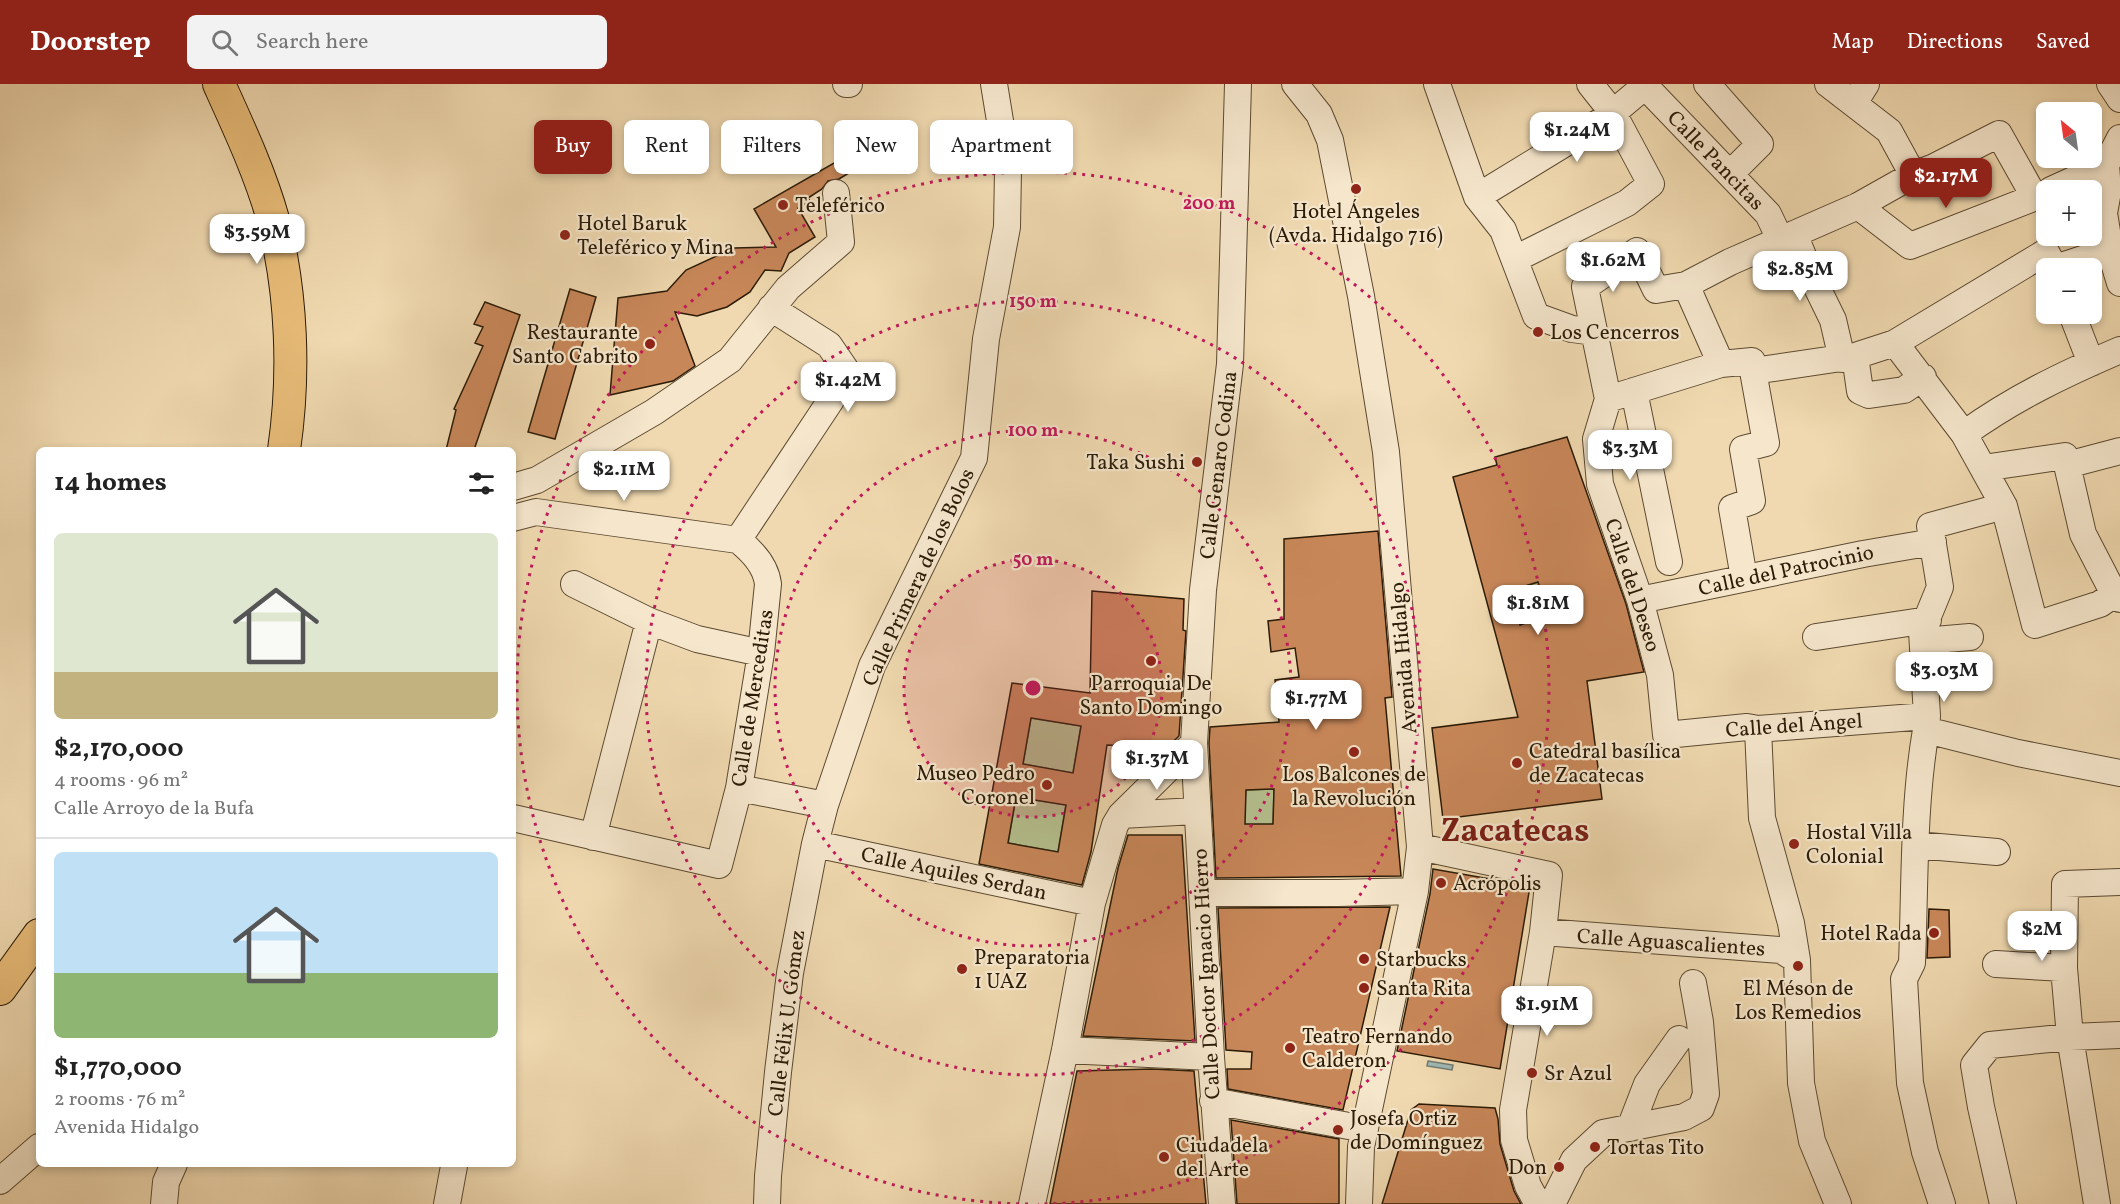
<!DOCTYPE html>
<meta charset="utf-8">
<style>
body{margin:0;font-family:Vollkorn,serif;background:#f2f2f2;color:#222;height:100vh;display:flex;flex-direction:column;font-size:22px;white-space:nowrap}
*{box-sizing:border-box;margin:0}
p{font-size:20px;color:#767676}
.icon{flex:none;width:33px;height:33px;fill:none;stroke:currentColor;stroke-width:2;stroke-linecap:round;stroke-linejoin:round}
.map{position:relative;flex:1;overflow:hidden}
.drawer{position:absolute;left:36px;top:363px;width:480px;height:720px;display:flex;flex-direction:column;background:#fff;border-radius:9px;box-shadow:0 3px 9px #0003}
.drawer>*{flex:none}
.hud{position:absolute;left:534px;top:36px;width:570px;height:54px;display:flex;gap:12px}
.needle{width:39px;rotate:331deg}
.buttons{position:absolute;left:2036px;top:18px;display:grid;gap:12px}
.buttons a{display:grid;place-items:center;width:66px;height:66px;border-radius:9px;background:#fff;box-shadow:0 3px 9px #0003;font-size:30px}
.price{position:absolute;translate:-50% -51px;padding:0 14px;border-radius:12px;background:#fff;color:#222;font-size:20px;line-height:39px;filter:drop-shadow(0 2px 3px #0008)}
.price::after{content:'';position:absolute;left:50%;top:36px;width:18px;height:14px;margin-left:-9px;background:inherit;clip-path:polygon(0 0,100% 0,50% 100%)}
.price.active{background:#8f2418;color:#fff}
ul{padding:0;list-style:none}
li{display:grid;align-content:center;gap:12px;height:318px;padding:0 18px}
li+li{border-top:2px solid #e0e0e0}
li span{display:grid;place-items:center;height:186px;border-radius:9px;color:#555}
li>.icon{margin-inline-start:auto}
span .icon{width:108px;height:108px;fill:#fffc;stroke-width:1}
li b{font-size:26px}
h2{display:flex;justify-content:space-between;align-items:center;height:72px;padding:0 18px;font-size:26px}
.chip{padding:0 21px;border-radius:9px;background:#fff;box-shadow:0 3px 9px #0003;font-size:21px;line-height:54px}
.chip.active{background:#8f2418;color:#fff}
header{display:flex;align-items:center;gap:36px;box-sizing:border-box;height:84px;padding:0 30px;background:#8f2418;color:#fff}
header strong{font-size:28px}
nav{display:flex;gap:33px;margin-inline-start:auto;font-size:21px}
.search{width:420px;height:54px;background:#f2f2f2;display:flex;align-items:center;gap:15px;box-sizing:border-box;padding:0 21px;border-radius:9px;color:#767676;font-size:22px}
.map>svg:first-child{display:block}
.garden{fill:#b5c08e;stroke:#706e4a;stroke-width:1.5}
.water{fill:#9eb8b5;stroke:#70796f;stroke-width:1.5}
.building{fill:#c88759;stroke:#2b1b07;stroke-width:1.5;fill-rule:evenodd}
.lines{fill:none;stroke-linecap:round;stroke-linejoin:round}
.minor-casing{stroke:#5c4a31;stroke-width:28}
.major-casing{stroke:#2b1b07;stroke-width:34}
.minor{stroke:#f5e6cc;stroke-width:26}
.major{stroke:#e8bc78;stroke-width:32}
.ring{fill:none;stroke:#c2185b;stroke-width:3;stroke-dasharray:3 6}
.poi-dot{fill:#8f2418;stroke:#f5e6cc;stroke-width:2}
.labels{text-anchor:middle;stroke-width:4.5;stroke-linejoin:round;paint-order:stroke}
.street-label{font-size:21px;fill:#2b1b07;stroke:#f5e6cc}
.poi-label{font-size:21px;fill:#2b1b07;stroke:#f5e6cc;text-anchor:start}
.town-label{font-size:33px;font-weight:bold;fill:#7a1f14;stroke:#f5e6cc}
.centre{fill:#c2185b;stroke:#f5e6cc;stroke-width:3}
.ring-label{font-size:18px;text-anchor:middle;font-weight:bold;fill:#c2185b;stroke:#f5e6cc;stroke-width:4.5;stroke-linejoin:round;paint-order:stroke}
</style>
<header>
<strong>Doorstep</strong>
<div class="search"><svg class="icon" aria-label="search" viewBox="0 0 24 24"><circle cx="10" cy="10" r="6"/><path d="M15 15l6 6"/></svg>Search here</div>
<nav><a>Map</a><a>Directions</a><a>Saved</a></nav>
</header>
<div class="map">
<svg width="2120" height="1120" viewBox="0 0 2120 1120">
<rect width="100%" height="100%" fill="#f0d9b0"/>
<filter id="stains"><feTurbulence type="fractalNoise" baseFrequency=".00333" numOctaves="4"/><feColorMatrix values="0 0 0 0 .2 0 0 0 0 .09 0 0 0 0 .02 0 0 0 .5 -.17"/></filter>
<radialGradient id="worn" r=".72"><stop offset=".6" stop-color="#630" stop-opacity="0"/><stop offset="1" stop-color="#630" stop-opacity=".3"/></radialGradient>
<path class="garden" d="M 1538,498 L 1548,532 L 1520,541 L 1509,507 Z
M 1031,634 L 1081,642 L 1073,689 L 1023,680 Z
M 1274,705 L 1273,740 L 1242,748 L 1246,706 Z
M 1016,713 L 1066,721 L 1058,768 L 1008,759 Z"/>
<path class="water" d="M 1428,977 L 1453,981 L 1452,986 L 1427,982 Z"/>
<path class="building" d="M 841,75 L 849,89 L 839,95 L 828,97 L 822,105 L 808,114 L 810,117 L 798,124 L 815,153 L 789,169 L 781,187 L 765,186 L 750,208 L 727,223 L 697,232 L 675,228 L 695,282 L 673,297 L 610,311 L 618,214 L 667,207 L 686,186 L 734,164 L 776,163 L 754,125 Z
M 570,205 L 596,213 L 555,355 L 528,348 Z
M 485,218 L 520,231 L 474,366 L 446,366 L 456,326 L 454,325 L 483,262 L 475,259 L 483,243 L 474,240 Z
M 1567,353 L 1626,520 L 1644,588 L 1587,597 L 1602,715 L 1443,735 L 1432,644 L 1518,633 L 1453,393 L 1497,381 L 1495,373 ZM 1538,498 L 1548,532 L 1520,541 L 1509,507 Z
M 1378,447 L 1392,613 L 1385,614 L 1401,792 L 1216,794 L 1209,659 L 1210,643 L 1279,638 L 1275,596 L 1299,593 L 1295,564 L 1271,568 L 1268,537 L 1284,535 L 1284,455 ZM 1274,705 L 1273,740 L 1245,740 L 1246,706 Z
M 1092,507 L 1184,515 L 1183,546 L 1186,547 L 1179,652 L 1167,664 L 1107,661 L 1091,768 L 1082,801 L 979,780 L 1012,599 L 1090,609 ZM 1031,634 L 1081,642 L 1073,689 L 1023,680 ZM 1016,713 L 1066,721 L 1058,768 L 1008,759 Z
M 1128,751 L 1182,751 L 1195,957 L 1083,952 L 1118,784 Z
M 1433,785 L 1530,802 L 1500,985 L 1397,967 L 1430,810 Z
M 1390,823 L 1343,1026 L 1228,1005 L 1227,985 L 1251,985 L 1252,968 L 1226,966 L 1218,824 Z
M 1929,825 L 1949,826 L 1950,873 L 1927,874 Z
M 1152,985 L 1194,987 L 1206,1120 L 1050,1120 L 1077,987 Z
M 1419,1020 L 1495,1024 L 1498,1035 L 1500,1060 L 1514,1107 L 1521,1120 L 1382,1120 L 1411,1026 Z
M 1231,1036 L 1339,1055 L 1339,1120 L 1237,1120 Z"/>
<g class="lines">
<g class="minor-casing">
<path id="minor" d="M 846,0 L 849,0
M 1295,0 L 1319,30 L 1330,56 L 1361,212 L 1386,368 L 1420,763 L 1415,807 L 1361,1063 L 1359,1120
M 1437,0 L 1477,113 L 1503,146 L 1536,232 L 1572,245 L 1594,248
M 1707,0 L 1760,60 L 1730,90
M 1828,0 L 1889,47 L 1913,91
M 2110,0 L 2120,15
M 1854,19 L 1866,0
M 2106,81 L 2108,107 L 2104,129 L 2110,166 L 2120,199
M 2051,106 L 2106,81 L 2120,54
M 1477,113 L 1608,33 L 1645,2 L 1768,130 L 1780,155
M 2035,114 L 1999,50 L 1932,84 L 1913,91 L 1858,122 L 1730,178 L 1686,201 L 1656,206 L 1637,167 L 1585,203 L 1608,315 L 1596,355 L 1600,400 L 1640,516 L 1660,591 L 1666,651 L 1747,643 L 1758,645 L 1927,632 L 1926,646 L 2018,669 L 2120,689
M 1858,122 L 1910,162 L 2046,109
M 1794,150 L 1811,191 L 1833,236 L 1842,275
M 1515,175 L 1627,119 L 1651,100 L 1613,29 L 1590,0
M 2055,184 L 2110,166
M 1686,201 L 1721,280
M 2072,230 L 2091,279
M 1895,259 L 1964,350 L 2004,422 L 2035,541 L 2100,520 L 2114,510
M 1855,272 L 1860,307 L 1869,311 L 1904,306 L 1923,293
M 1634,307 L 1669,478
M 1608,315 L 1721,280 L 1752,277 L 1753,287 L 1855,272 L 1895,259 L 2046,168 L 2055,184
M 1964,350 C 2014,314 2064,290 2120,266
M 2067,381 L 2120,367
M 1983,384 L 2065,372 L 2083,450 L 2114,510 L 2120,515
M 513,403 L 537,396 L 654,328 L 730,276 L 788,204 L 841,158 L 836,109
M 513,434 L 536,428 L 738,456 C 752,467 766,482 768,500 L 761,569 L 739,704 L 719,781 L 513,734
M 738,456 L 831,316 L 846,286 L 829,261 L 771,224
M 1744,494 L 1732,424 L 1752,417 L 1743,365 L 1766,359 L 1753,287
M 574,500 L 649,537 L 697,555 L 761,569
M 1640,516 L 1863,470 L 1933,458
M 1816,553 L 1928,536
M 1923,557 L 1970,553
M 1927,632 L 1922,547 L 1940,503 L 1930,442 L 2004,422
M 1758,645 L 1762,734 L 1791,839 L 1797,876 L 1801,999 L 1812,1057 L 1838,1120
M 1926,646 C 1913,721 1915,803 1912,879 L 1904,895 L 1910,999 L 1925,1068 L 1942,1120
M 1194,659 L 1211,973 L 1222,1120
M 739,704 L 825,721
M 1121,731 L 1196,727
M 593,753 L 649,537
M 815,760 L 1092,819
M 1916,761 L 1997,768
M 1420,763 L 1549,791 L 1543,848 L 1513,1026 L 1514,1056 L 1528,1102 L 1538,1120
M 1203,809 L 1338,809 L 1415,807
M 1543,848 L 1781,866 L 1797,876
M 1996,880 L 2064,884
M 1065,966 L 1211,973
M 1213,1017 L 1365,1045
M 1630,1044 L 1647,1000 L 1679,955
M 0,1097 L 39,1063
M 164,1120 L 166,1098 L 174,1080
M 447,1120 L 454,1082
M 767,1120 L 768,1092 L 778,988 L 790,889 L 815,760 L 825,721 L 872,582 L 974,374 L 986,255 L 1007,143 L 1008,86 L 994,0
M 1032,1120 L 1065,966 L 1092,819 L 1115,741 L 1121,731 L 1194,659 L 1203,506 L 1230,280 L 1238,0
M 1552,1120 L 1574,1076 L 1603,1049 L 1684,1033 L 1701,1024 L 1706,1010 L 1700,938 L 1693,899
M 2003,1120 L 1981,1023 L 1974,981 L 1990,961 L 2070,953 L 2120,951
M 2097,1120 L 2070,953 L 2064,884 L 2065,800 L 2120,798"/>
</g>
<g class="major-casing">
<path id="major" d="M 219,0 C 239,44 260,89 273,135 C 292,209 295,291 284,366
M 0,905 L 39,851"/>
</g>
<use href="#minor" class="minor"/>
<use href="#major" class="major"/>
</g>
<circle cx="1033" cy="604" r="129" fill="#c2185b" fill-opacity=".12"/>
<g class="ring">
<circle cx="1033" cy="604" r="129"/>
<circle cx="1033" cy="604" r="258"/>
<circle cx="1033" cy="604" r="387"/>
<path d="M1028 1120A516 516 0 1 1 1038 1120"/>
</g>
<g class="poi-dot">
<circle cx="1356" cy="105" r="6"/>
<circle cx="783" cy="121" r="6"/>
<circle cx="565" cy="151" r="6"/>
<circle cx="1538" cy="248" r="6"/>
<circle cx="650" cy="260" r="6"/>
<circle cx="1197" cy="378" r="6"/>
<circle cx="1151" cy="577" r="6"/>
<circle cx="1354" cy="668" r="6"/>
<circle cx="1517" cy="679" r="6"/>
<circle cx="1047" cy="701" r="6"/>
<circle cx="1794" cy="760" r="6"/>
<circle cx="1441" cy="799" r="6"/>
<circle cx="1934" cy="849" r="6"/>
<circle cx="1364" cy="875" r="6"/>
<circle cx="1798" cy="882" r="6"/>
<circle cx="962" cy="885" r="6"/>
<circle cx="1364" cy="904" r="6"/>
<circle cx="1290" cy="964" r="6"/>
<circle cx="1532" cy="989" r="6"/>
<circle cx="1338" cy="1046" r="6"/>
<circle cx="1595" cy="1063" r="6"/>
<circle cx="1164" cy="1073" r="6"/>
<circle cx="1559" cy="1083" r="6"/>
</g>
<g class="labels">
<g class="street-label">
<text transform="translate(1716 76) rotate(46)" y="7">Calle Pancitas</text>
<text transform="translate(1218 381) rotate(-83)" y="7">Calle Genaro Codina</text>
<text transform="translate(1786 486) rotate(-12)" y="7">Calle del Patrocinio</text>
<text transform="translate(918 493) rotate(-65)" y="7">Calle Primera de los Bolos</text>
<text transform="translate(1633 501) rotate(72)" y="7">Calle del Deseo</text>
<text transform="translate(1403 574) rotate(-95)" y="7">Avenida Hidalgo</text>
<text transform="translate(752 614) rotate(-81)" y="7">Calle de Merceditas</text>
<text transform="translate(1794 641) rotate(-4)" y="7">Calle del Ángel</text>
<text transform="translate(954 789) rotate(12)" y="7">Calle Aquiles Serdan</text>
<text transform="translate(1671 858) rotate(4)" y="7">Calle Aguascalientes</text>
<text transform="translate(1206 890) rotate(-93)" y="7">Calle Doctor Ignacio Hierro</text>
<text transform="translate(786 939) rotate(-83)" y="7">Calle Félix U. Gómez</text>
</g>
<g class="poi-label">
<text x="795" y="128">Teleférico</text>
<text x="1356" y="134" text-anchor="middle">Hotel Ángeles<tspan x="1356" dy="24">(Avda. Hidalgo 716)</tspan></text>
<text x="577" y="146">Hotel Baruk<tspan x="577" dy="24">Teleférico y Mina</tspan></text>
<text x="638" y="255" text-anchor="end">Restaurante<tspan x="638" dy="24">Santo Cabrito</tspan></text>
<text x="1550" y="255">Los Cencerros</text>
<text x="1185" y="385" text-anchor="end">Taka Sushi</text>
<text x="1151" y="606" text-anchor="middle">Parroquia De<tspan x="1151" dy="24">Santo Domingo</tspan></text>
<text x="1529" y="674">Catedral basílica<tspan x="1529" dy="24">de Zacatecas</tspan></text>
<text x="1035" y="696" text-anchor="end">Museo Pedro<tspan x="1035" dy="24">Coronel</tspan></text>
<text x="1354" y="697" text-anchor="middle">Los Balcones de<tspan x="1354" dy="24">la Revolución</tspan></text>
<text x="1806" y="755">Hostal Villa<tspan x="1806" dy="24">Colonial</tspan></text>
<text x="1453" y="806">Acrópolis</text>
<text x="1922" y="856" text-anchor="end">Hotel Rada</text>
<text x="974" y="880">Preparatoria<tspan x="974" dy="24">1 UAZ</tspan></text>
<text x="1376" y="882">Starbucks</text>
<text x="1376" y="911">Santa Rita</text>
<text x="1798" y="911" text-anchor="middle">El Méson de<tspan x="1798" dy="24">Los Remedios</tspan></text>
<text x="1302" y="959">Teatro Fernando<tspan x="1302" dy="24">Calderon</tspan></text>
<text x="1544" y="996">Sr Azul</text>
<text x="1350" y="1041">Josefa Ortiz<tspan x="1350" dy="24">de Domínguez</tspan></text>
<text x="1176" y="1068">Ciudadela<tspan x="1176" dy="24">del Arte</tspan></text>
<text x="1607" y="1070">Tortas Tito</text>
<text x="1547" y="1090" text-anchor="end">Don</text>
</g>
<g class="town-label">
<text x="1515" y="757">Zacatecas</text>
</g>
</g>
<circle cx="1033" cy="604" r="9" class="centre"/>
<g class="ring-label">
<text x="1209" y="125">200 m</text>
<text x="1033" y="223">150 m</text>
<text x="1033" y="352">100 m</text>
<text x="1033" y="481">50 m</text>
</g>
<rect width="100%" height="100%" filter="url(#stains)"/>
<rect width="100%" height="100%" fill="url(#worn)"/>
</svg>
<div class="buttons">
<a><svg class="needle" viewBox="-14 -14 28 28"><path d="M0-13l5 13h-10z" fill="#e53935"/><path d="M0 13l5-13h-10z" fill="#767676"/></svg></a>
<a>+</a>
<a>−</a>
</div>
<b class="price" style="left:1577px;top:79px">$1.24M</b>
<b class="price active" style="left:1946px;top:125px">$2.17M</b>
<b class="price" style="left:257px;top:181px">$3.59M</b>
<b class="price" style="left:1613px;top:209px">$1.62M</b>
<b class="price" style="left:1800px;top:218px">$2.85M</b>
<b class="price" style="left:848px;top:329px">$1.42M</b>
<b class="price" style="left:1630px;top:397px">$3.3M</b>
<b class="price" style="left:624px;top:418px">$2.11M</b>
<b class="price" style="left:1538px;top:552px">$1.81M</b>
<b class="price" style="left:1944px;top:619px">$3.03M</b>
<b class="price" style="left:1316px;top:647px">$1.77M</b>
<b class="price" style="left:1157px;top:707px">$1.37M</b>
<b class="price" style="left:2042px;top:878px">$2M</b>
<b class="price" style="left:1547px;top:953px">$1.91M</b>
<div class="hud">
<a class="chip active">Buy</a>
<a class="chip">Rent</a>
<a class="chip">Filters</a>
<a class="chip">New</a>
<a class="chip">Apartment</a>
</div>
<section class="drawer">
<h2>14 homes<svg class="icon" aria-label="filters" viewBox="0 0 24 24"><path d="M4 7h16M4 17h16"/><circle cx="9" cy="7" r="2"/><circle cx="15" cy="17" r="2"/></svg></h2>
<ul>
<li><span style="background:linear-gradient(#dfe7d0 75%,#c2b280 0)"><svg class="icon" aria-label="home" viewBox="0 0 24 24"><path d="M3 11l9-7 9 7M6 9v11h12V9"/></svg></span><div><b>$2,170,000</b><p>4 rooms · 96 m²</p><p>Calle Arroyo de la Bufa</p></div></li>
<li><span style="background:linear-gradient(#bfe0f5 65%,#8fb573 0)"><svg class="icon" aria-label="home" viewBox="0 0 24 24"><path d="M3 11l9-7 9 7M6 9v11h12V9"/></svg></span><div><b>$1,770,000</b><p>2 rooms · 76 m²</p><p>Avenida Hidalgo</p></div></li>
</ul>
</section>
</div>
